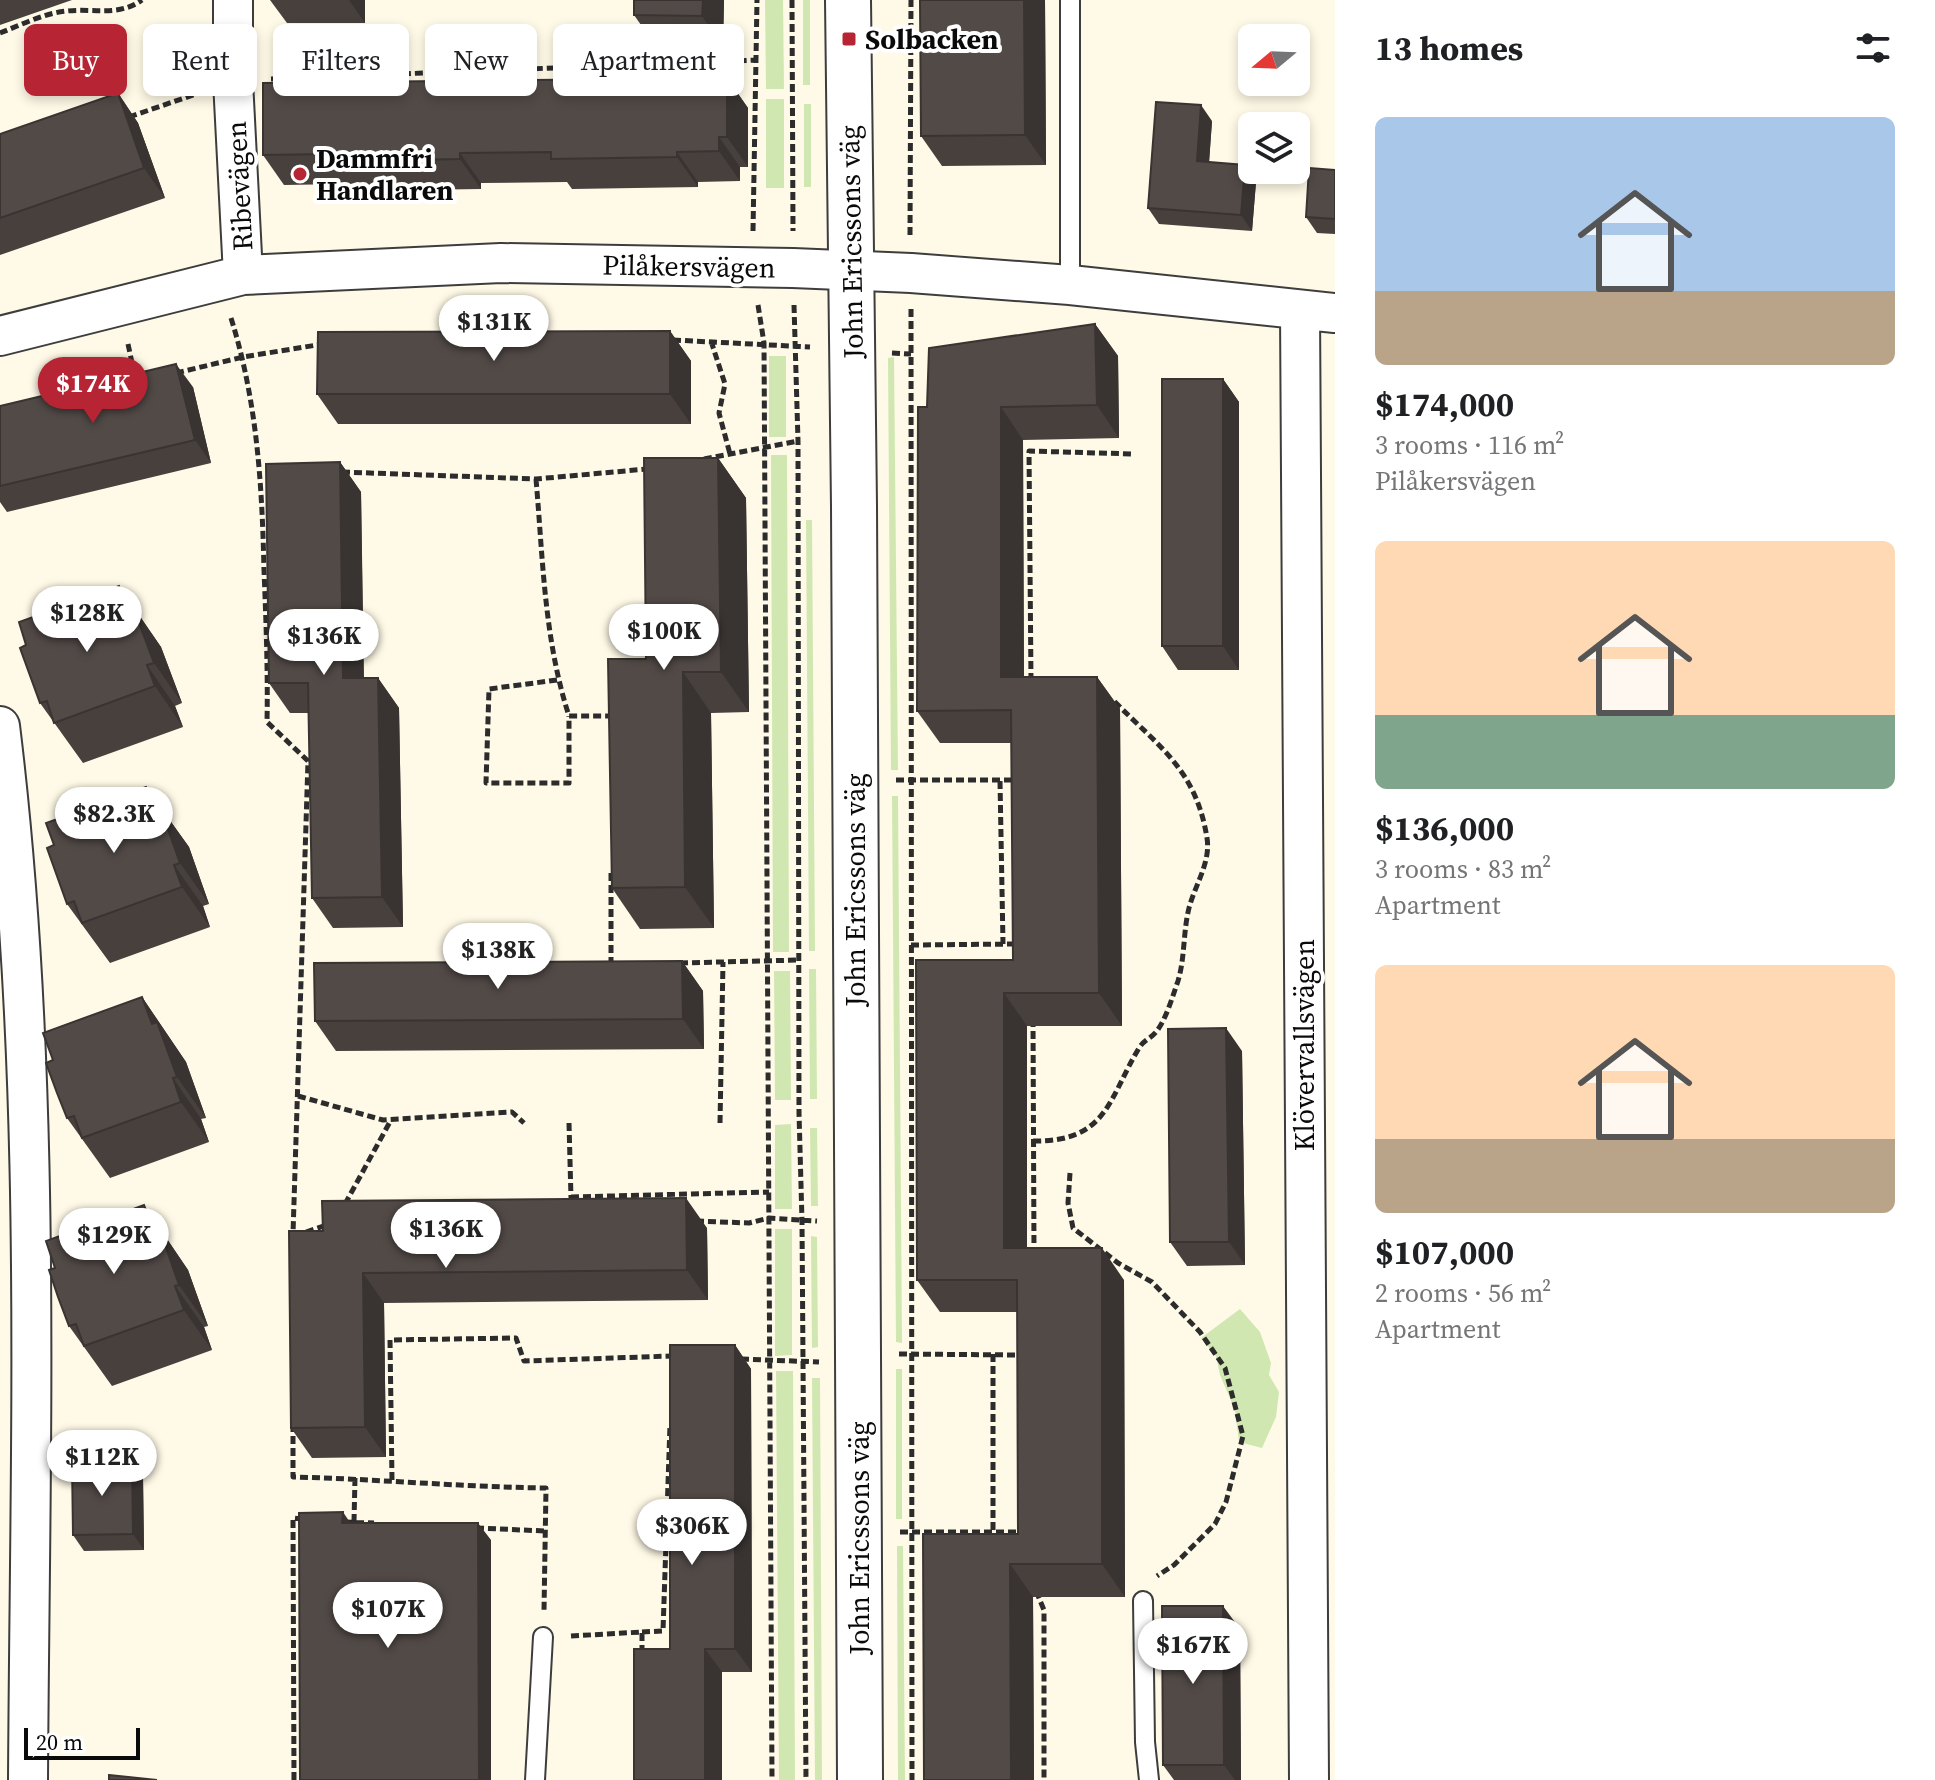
<!DOCTYPE html>
<meta charset="utf-8">
<style>
body{margin:0;font-family:"Source Serif 4",serif;background:#f2f2f2;color:#202124;height:100vh;display:flex;flex-direction:column;font-size:30px;white-space:nowrap}
*{box-sizing:border-box;margin:0}
p{font-size:26px;color:#757577}
.icon{flex:none;width:44px;height:44px;fill:none;stroke:currentColor;stroke-width:2;stroke-linecap:round;stroke-linejoin:round}
.map{position:relative;flex:1;overflow:hidden}
.panel{display:flex;flex-direction:column;background:#fff;width:600px}
.panel>*{flex:none}
.guide{position:absolute;left:24px;top:24px;width:760px;height:72px;display:flex;gap:16px}
.needle{width:52px;rotate:251deg}
.fabs{position:absolute;left:1238px;top:24px;display:grid;gap:16px}
.fabs a{display:grid;place-items:center;width:72px;height:72px;border-radius:12px;background:#fff;box-shadow:0 4px 12px #0003;font-size:40px}
.scale{position:absolute;left:24px;bottom:20px;width:116px;box-sizing:border-box;padding-left:8px;border:4px solid #0a0a0a;border-top:0;font-size:22px;line-height:28px;white-space:nowrap;color:#0a0a0a;-webkit-text-stroke:6px #fff;paint-order:stroke}
.price{position:absolute;translate:-50% -68px;padding:0 18px;border-radius:28px;background:#fff;color:#222;font-size:26px;line-height:52px;filter:drop-shadow(0 2px 4px #0008)}
.price::after{content:'';position:absolute;left:50%;top:48px;width:24px;height:18px;margin-left:-12px;background:inherit;clip-path:polygon(0 0,100% 0,50% 100%)}
.price.on{background:#b72434;color:#fff}
ul{padding:0;list-style:none}
li{display:grid;align-content:center;gap:16px;height:424px;padding:0 40px}
li span{display:grid;place-items:center;height:248px;border-radius:12px;color:#555}
li>.icon{margin-inline-start:auto}
span .icon{width:144px;height:144px;fill:#fffc;stroke-width:1}
li b{font-size:34px}
h2{display:flex;justify-content:space-between;align-items:center;height:96px;padding:0 40px;font-size:34px}
.chip{padding:0 28px;border-radius:12px;background:#fff;box-shadow:0 4px 12px #0003;font-size:28px;line-height:72px}
.chip.on{background:#b72434;color:#fff}
main{display:flex;flex:1;min-height:0}
.map>svg:first-child{display:block}
.green{fill:#d1e7b2}
.lines{fill:none;stroke-linecap:round;stroke-linejoin:round}
.service-casing{stroke:#3d3d3d;stroke-width:22}
.minor-casing{stroke:#3d3d3d;stroke-width:42}
.tertiary-casing{stroke:#3d3d3d;stroke-width:48}
.path{stroke:#2c2c2c;stroke-width:5;stroke-dasharray:8 4;stroke-linecap:butt}
.service{stroke:#fff;stroke-width:18}
.minor{stroke:#fff;stroke-width:38}
.tertiary{stroke:#fff;stroke-width:44}
.wall{fill:#47403d}
.shaded-wall{fill:#393432}
.building{fill:#524a47;stroke:#393432;stroke-width:2}
.poi-dot{fill:#b72434;stroke:#fff;stroke-width:3}
.labels{text-anchor:middle;stroke-width:8;stroke-linejoin:round;paint-order:stroke}
.poi-label{font-size:28px;font-weight:bold;fill:#0a0a0a;stroke:#fff;text-anchor:start}
.street-label{font-size:28px;fill:#0a0a0a;stroke:#fff}
</style>
<main>
<div class="map">
<svg width="1335" height="1780" viewBox="0 0 1335 1780">
<rect width="100%" height="100%" fill="#fff9e7"/>
<path class="green" d="M 765,0 L 783,0 L 784,89 L 766,89 Z
M 803,0 L 810,0 L 810,85 L 803,85 Z
M 766,99 L 784,99 L 784,188 L 766,188 Z
M 804,104 L 811,104 L 811,187 L 804,187 Z
M 769,356 L 786,356 L 786,437 L 769,437 Z
M 894,357 L 898,770 L 891,770 L 888,358 Z
M 771,455 L 787,455 L 789,952 L 773,952 Z
M 806,520 L 812,520 L 815,951 L 809,951 Z
M 892,796 L 898,796 L 902,1343 L 896,1342 Z
M 809,969 L 816,969 L 817,1099 L 810,1099 Z
M 774,971 L 790,971 L 791,1100 L 775,1100 Z
M 791,1124 L 792,1209 L 775,1209 L 775,1125 Z
M 810,1128 L 817,1128 L 818,1206 L 811,1206 Z
M 775,1229 L 792,1229 L 792,1355 L 775,1356 Z
M 811,1236 L 817,1237 L 818,1347 L 812,1348 Z
M 1240,1309 L 1260,1332 L 1271,1363 L 1269,1375 L 1279,1392 L 1276,1417 L 1262,1448 L 1239,1442 L 1235,1410 L 1220,1375 L 1216,1356 L 1201,1338 Z
M 896,1369 L 902,1369 L 902,1519 L 896,1519 Z
M 776,1371 L 793,1371 L 795,1780 L 779,1780 Z
M 812,1378 L 820,1378 L 822,1780 L 815,1780 Z
M 897,1546 L 903,1546 L 905,1780 L 898,1780 Z"/>
<g class="lines">
<g class="service-casing">
<path id="service" d="M 1070,0 L 1070,285
M 1143,1601 L 1145,1742 L 1149,1780
M 535,1780 L 543,1637"/>
</g>
<g class="minor-casing">
<path id="minor" d="M 233,0 L 233,81 L 243,275
M 1300,310 L 1309,1780
M 0,336 L 243,275 L 501,263 L 793,268 L 911,273 L 1070,285 L 1335,313
M 0,726 C 43,1075 30,1429 28,1780"/>
</g>
<g class="tertiary-casing">
<path id="tertiary" d="M 848,0 L 854,506 L 860,1780"/>
</g>
<path class="path" d="M 792,0 L 793,231
M 0,33 C 21,25 44,13 67,11 C 94,8 118,17 142,0
M 890,39 L 918,39
M 271,79 L 757,60
M 129,117 L 196,94
M 753,231 L 757,0
M 910,235 L 911,0
M 504,299 L 506,334
M 758,305 L 764,343 L 772,1780
M 794,305 L 798,441 L 799,1113 L 802,1221 L 806,1780
M 911,309 L 912,1780
M 231,318 C 257,401 262,483 264,570 C 266,621 268,671 267,722 L 308,761 L 293,1234
M 673,340 L 810,347
M 711,341 L 725,384 L 719,413 L 730,454
M 128,344 L 135,377
M 892,353 L 911,354
M 176,373 L 243,357 L 323,344
M 704,459 L 798,441
M 342,472 L 536,479 L 647,469
M 536,479 C 543,559 544,639 569,716 L 612,716
M 557,680 L 489,689 L 486,783 L 569,783 L 569,716
M 1031,681 L 1029,451 L 1134,454
M 896,780 L 1018,780
M 1000,781 L 1003,944
M 911,945 L 1018,944
M 680,963 L 799,960
M 611,965 L 611,869
M 1033,1019 L 1034,1253
M 298,1096 L 383,1120 L 512,1112 L 524,1123
M 569,1123 L 571,1198
M 720,1123 L 723,962
M 1033,1141 C 1107,1142 1108,1100 1139,1048 C 1143,1041 1151,1038 1156,1032 C 1166,1020 1173,995 1178,981 C 1185,958 1183,932 1189,908 C 1195,885 1211,862 1207,838 C 1196,769 1158,746 1113,700
M 1070,1173 L 1068,1203 L 1073,1228 L 1118,1263 L 1152,1282 L 1200,1332 L 1225,1368 L 1243,1436 L 1226,1502 L 1215,1524 L 1174,1565 L 1157,1576
M 571,1197 L 769,1192
M 345,1204 L 391,1120
M 696,1221 L 749,1223 L 769,1218 L 817,1221
M 306,1232 L 327,1225
M 899,1354 L 1021,1355
M 993,1354 L 993,1532
M 741,1359 L 819,1362
M 293,1424 L 293,1477 C 377,1479 461,1487 546,1488 L 544,1611
M 392,1480 L 390,1340 L 516,1338 L 524,1361 L 672,1356 L 672,1359
M 344,1522 L 374,1523
M 354,1522 L 355,1478
M 476,1528 L 546,1531
M 900,1532 L 1022,1532
M 1036,1591 L 1044,1610 L 1044,1780
M 642,1632 L 663,1631 L 670,1425
M 571,1636 L 642,1632 L 642,1655
M 294,1780 L 293,1518 L 302,1519"/>
<use href="#service" class="service"/>
<use href="#minor" class="minor"/>
<use href="#tertiary" class="tertiary"/>
</g>
<path class="wall" d="M 0,0 L 72,0 L 0,25 Z
M 270,0 L 365,0 L 365,23 L 287,23 Z
M 634,0 L 724,0 L 723,46 L 655,45 L 634,15 Z
M 920,0 L 1045,0 L 1046,165 L 942,166 L 921,136 Z
M 727,78 L 748,108 L 748,167 L 740,167 L 740,181 L 698,182 L 698,187 L 572,189 L 567,182 L 481,183 L 481,189 L 348,191 L 344,184 L 284,185 L 263,155 Z
M 118,93 L 138,123 L 165,198 L 0,255 L 0,134 Z
M 1212,121 L 1209,162 L 1256,182 L 1252,231 L 1159,224 L 1148,208 Z
M 1335,170 L 1335,234 L 1317,233 L 1306,217 Z
M 1095,324 L 1118,356 L 1119,438 L 1023,440 L 1024,677 L 1097,677 L 1120,709 L 1122,1026 L 1027,1026 L 1027,1248 L 1124,1280 L 1125,1597 L 1033,1597 L 1034,1780 L 924,1780 L 1018,1534 L 1017,1312 L 940,1312 L 917,1280 L 1013,960 L 1011,743 L 940,743 L 917,711 L 927,407 Z
M 670,331 L 691,361 L 691,424 L 338,424 L 317,394 Z
M 1223,379 L 1239,402 L 1239,670 L 1178,670 L 1162,646 Z
M 193,387 L 211,463 L 7,512 L 0,502 L 0,406 Z
M 718,458 L 746,498 L 749,712 L 711,713 L 714,928 L 640,929 L 612,888 L 646,659 Z
M 340,462 L 361,492 L 364,678 L 378,678 L 399,708 L 403,927 L 333,928 L 312,898 L 309,713 L 290,713 L 269,683 Z
M 119,586 L 161,647 L 182,703 L 175,706 L 183,727 L 83,763 L 40,703 L 26,645 Z
M 146,787 L 189,847 L 209,904 L 203,906 L 210,927 L 110,963 L 67,904 L 54,845 Z
M 682,961 L 703,991 L 704,1049 L 336,1051 L 315,1021 Z
M 142,997 L 186,1062 L 206,1118 L 201,1119 L 209,1142 L 110,1178 L 67,1118 Z
M 1242,1051 L 1245,1265 L 1187,1266 L 1170,1242 Z
M 144,1205 L 188,1270 L 208,1326 L 204,1327 L 212,1350 L 112,1386 L 69,1326 Z
M 707,1228 L 708,1300 L 384,1303 L 386,1457 L 312,1458 L 291,1428 L 289,1231 Z
M 735,1345 L 751,1369 L 752,1672 L 722,1672 L 722,1780 L 634,1780 L 670,1649 Z
M 143,1477 L 144,1550 L 84,1551 L 73,1535 Z
M 1240,1629 L 1241,1780 L 1174,1780 L 1163,1765 Z"/>
<path class="shaded-wall" d="M 349,0 L 365,0 L 365,23 Z
M 703,0 L 724,0 L 723,46 L 702,16 Z
M 1024,0 L 1045,0 L 1046,165 L 1025,135 Z
M 727,78 L 748,108 L 748,167 L 727,137 Z
M 118,93 L 138,123 L 165,198 L 144,168 Z
M 1201,105 L 1212,121 L 1208,177 L 1197,161 Z
M 719,137 L 740,167 L 740,181 L 719,151 Z
M 677,152 L 698,182 L 698,187 L 677,157 Z
M 460,153 L 481,183 L 481,189 L 460,159 Z
M 1245,165 L 1256,182 L 1252,231 L 1241,215 Z
M 1095,324 L 1118,356 L 1119,438 L 1097,405 Z
M 670,331 L 691,361 L 691,424 L 670,394 Z
M 176,364 L 193,387 L 211,463 L 195,440 Z
M 1223,379 L 1239,402 L 1239,670 L 1223,646 Z
M 1001,407 L 1023,440 L 1024,710 L 1001,677 Z
M 718,458 L 746,498 L 749,712 L 721,672 Z
M 340,462 L 361,492 L 364,708 L 343,678 Z
M 119,586 L 161,647 L 182,703 L 154,663 L 127,609 Z
M 147,665 L 175,706 L 183,727 L 155,686 Z
M 683,672 L 711,713 L 714,928 L 685,887 Z
M 1097,677 L 1120,709 L 1122,1026 L 1099,993 Z
M 378,678 L 399,708 L 403,927 L 382,897 Z
M 146,787 L 189,847 L 209,904 L 180,863 L 154,809 Z
M 174,865 L 203,906 L 210,927 L 182,887 Z
M 682,961 L 703,991 L 704,1049 L 683,1019 Z
M 1004,993 L 1027,1026 L 1027,1280 L 1004,1248 Z
M 142,997 L 186,1062 L 206,1118 L 177,1077 L 152,1024 Z
M 1226,1028 L 1242,1051 L 1245,1265 L 1229,1242 Z
M 173,1078 L 201,1119 L 209,1142 L 181,1102 Z
M 686,1198 L 707,1228 L 708,1300 L 687,1270 Z
M 144,1205 L 188,1270 L 208,1326 L 179,1285 L 154,1232 Z
M 1102,1248 L 1124,1280 L 1125,1597 L 1102,1564 Z
M 363,1273 L 384,1303 L 386,1457 L 365,1427 Z
M 175,1286 L 204,1327 L 212,1350 L 184,1310 Z
M 735,1345 L 751,1369 L 752,1672 L 735,1649 Z
M 132,1461 L 143,1477 L 144,1550 L 133,1534 Z
M 343,1512 L 355,1530 L 342,1523 Z
M 478,1523 L 491,1540 L 491,1780 L 479,1780 Z
M 1010,1564 L 1033,1597 L 1034,1780 L 1011,1780 Z
M 1223,1606 L 1240,1629 L 1241,1780 L 1235,1780 L 1224,1765 Z
M 705,1649 L 722,1672 L 722,1780 L 705,1780 Z"/>
<path class="building" d="M 634,0 L 703,0 L 702,16 L 634,15 Z
M 920,0 L 1024,0 L 1025,135 L 921,136 Z
M 727,78 L 727,137 L 719,137 L 719,151 L 677,152 L 677,157 L 551,159 L 551,152 L 460,153 L 460,159 L 361,161 L 327,161 L 328,154 L 263,155 L 263,83 Z
M 118,93 L 144,168 L 0,218 L 0,134 Z
M 1156,102 L 1201,105 L 1197,161 L 1245,165 L 1241,215 L 1148,208 Z
M 1309,168 L 1335,170 L 1335,219 L 1306,217 Z
M 1095,324 L 1097,405 L 1001,407 L 1001,677 L 1097,677 L 1099,993 L 1004,993 L 1004,1248 L 1102,1248 L 1102,1564 L 1010,1564 L 1011,1780 L 924,1780 L 923,1534 L 1018,1534 L 1017,1280 L 917,1280 L 916,960 L 1013,960 L 1011,710 L 917,711 L 918,407 L 927,407 L 929,348 Z
M 670,331 L 670,394 L 317,394 L 318,332 Z
M 176,364 L 195,440 L 0,486 L 0,406 Z
M 1162,379 L 1223,379 L 1223,646 L 1162,646 Z
M 644,458 L 718,458 L 721,672 L 683,672 L 685,887 L 612,888 L 608,659 L 646,659 Z
M 340,462 L 343,678 L 378,678 L 382,897 L 312,898 L 308,683 L 269,683 L 266,464 Z
M 119,586 L 127,609 L 133,607 L 154,663 L 147,665 L 155,686 L 54,723 L 47,701 L 40,703 L 20,648 L 26,645 L 19,622 Z
M 146,787 L 154,809 L 160,807 L 180,863 L 174,865 L 182,887 L 82,923 L 74,901 L 67,904 L 47,848 L 54,845 L 46,823 Z
M 682,961 L 683,1019 L 315,1021 L 314,963 Z
M 142,997 L 152,1024 L 157,1022 L 177,1077 L 173,1078 L 181,1102 L 82,1138 L 74,1116 L 67,1118 L 57,1093 L 46,1063 L 53,1060 L 43,1033 Z
M 1226,1028 L 1229,1242 L 1170,1242 L 1168,1029 Z
M 686,1198 L 687,1270 L 363,1273 L 365,1427 L 291,1428 L 289,1231 L 323,1231 L 322,1201 Z
M 144,1205 L 154,1232 L 160,1230 L 179,1285 L 175,1286 L 184,1310 L 84,1346 L 76,1324 L 69,1326 L 58,1297 L 49,1270 L 55,1268 L 46,1241 Z
M 670,1345 L 735,1345 L 735,1649 L 705,1649 L 705,1780 L 634,1780 L 634,1649 L 670,1649 Z
M 132,1461 L 133,1534 L 73,1535 L 72,1462 Z
M 343,1512 L 342,1523 L 478,1523 L 479,1780 L 300,1780 L 299,1513 Z
M 1162,1606 L 1223,1606 L 1224,1765 L 1163,1765 Z
M 109,1775 L 157,1780 L 109,1780 Z"/>
<g class="poi-dot">
<rect x="841" y="31" width="16" height="16" rx="4"/>
<circle cx="300" cy="174" r="8"/>
</g>
<g class="labels">
<g class="poi-label">
<text x="865" y="49">Solbacken</text>
<text x="316" y="168">Dammfri<tspan x="316" dy="32">Handlaren</tspan></text>
</g>
<g class="street-label">
<text transform="translate(239 186) rotate(-93)" y="10">Ribevägen</text>
<text transform="translate(851 242) rotate(-91)" y="10">John Ericssons väg</text>
<text transform="translate(689 266) rotate(1)" y="10">Pilåkersvägen</text>
<text transform="translate(855 890) rotate(-90)" y="10">John Ericssons väg</text>
<text transform="translate(1304 1045) rotate(-90)" y="10">Klövervallsvägen</text>
<text transform="translate(859 1538) rotate(-90)" y="10">John Ericssons väg</text>
</g>
</g>
</svg>
<div class="fabs">
<a><svg class="needle" viewBox="-14 -14 28 28"><path d="M0-13l5 13h-10z" fill="#e53935"/><path d="M0 13l5-13h-10z" fill="#757577"/></svg></a>
<a><svg class="icon" aria-label="layers" viewBox="0 0 24 24"><path d="M12 4l9 5-9 5-9-5zM3 14l9 5 9-5"/></svg></a>
</div>
<div class="scale">20 m</div>
<b class="price" style="left:494px;top:363px">$131K</b>
<b class="price on" style="left:93px;top:425px">$174K</b>
<b class="price" style="left:87px;top:654px">$128K</b>
<b class="price" style="left:664px;top:672px">$100K</b>
<b class="price" style="left:324px;top:677px">$136K</b>
<b class="price" style="left:114px;top:855px">$82.3K</b>
<b class="price" style="left:498px;top:991px">$138K</b>
<b class="price" style="left:446px;top:1270px">$136K</b>
<b class="price" style="left:114px;top:1276px">$129K</b>
<b class="price" style="left:102px;top:1498px">$112K</b>
<b class="price" style="left:692px;top:1567px">$306K</b>
<b class="price" style="left:388px;top:1650px">$107K</b>
<b class="price" style="left:1193px;top:1686px">$167K</b>
<div class="guide">
<a class="chip on">Buy</a>
<a class="chip">Rent</a>
<a class="chip">Filters</a>
<a class="chip">New</a>
<a class="chip">Apartment</a>
</div>
</div>
<section class="panel">
<h2>13 homes<svg class="icon" aria-label="filters" viewBox="0 0 24 24"><path d="M4 7h16M4 17h16"/><circle cx="9" cy="7" r="2"/><circle cx="15" cy="17" r="2"/></svg></h2>
<ul>
<li><span style="background:linear-gradient(#a9c7e8 70%,#b9a48a 0)"><svg class="icon" aria-label="home" viewBox="0 0 24 24"><path d="M3 11l9-7 9 7M6 9v11h12V9"/></svg></span><div><b>$174,000</b><p>3 rooms · 116 m²</p><p>Pilåkersvägen</p></div></li>
<li><span style="background:linear-gradient(#ffd9b3 70%,#7fa58c 0)"><svg class="icon" aria-label="home" viewBox="0 0 24 24"><path d="M3 11l9-7 9 7M6 9v11h12V9"/></svg></span><div><b>$136,000</b><p>3 rooms · 83 m²</p><p>Apartment</p></div></li>
<li><span style="background:linear-gradient(#ffd9b3 70%,#b9a48a 0)"><svg class="icon" aria-label="home" viewBox="0 0 24 24"><path d="M3 11l9-7 9 7M6 9v11h12V9"/></svg></span><div><b>$107,000</b><p>2 rooms · 56 m²</p><p>Apartment</p></div></li>
</ul>
</section>
</main>
